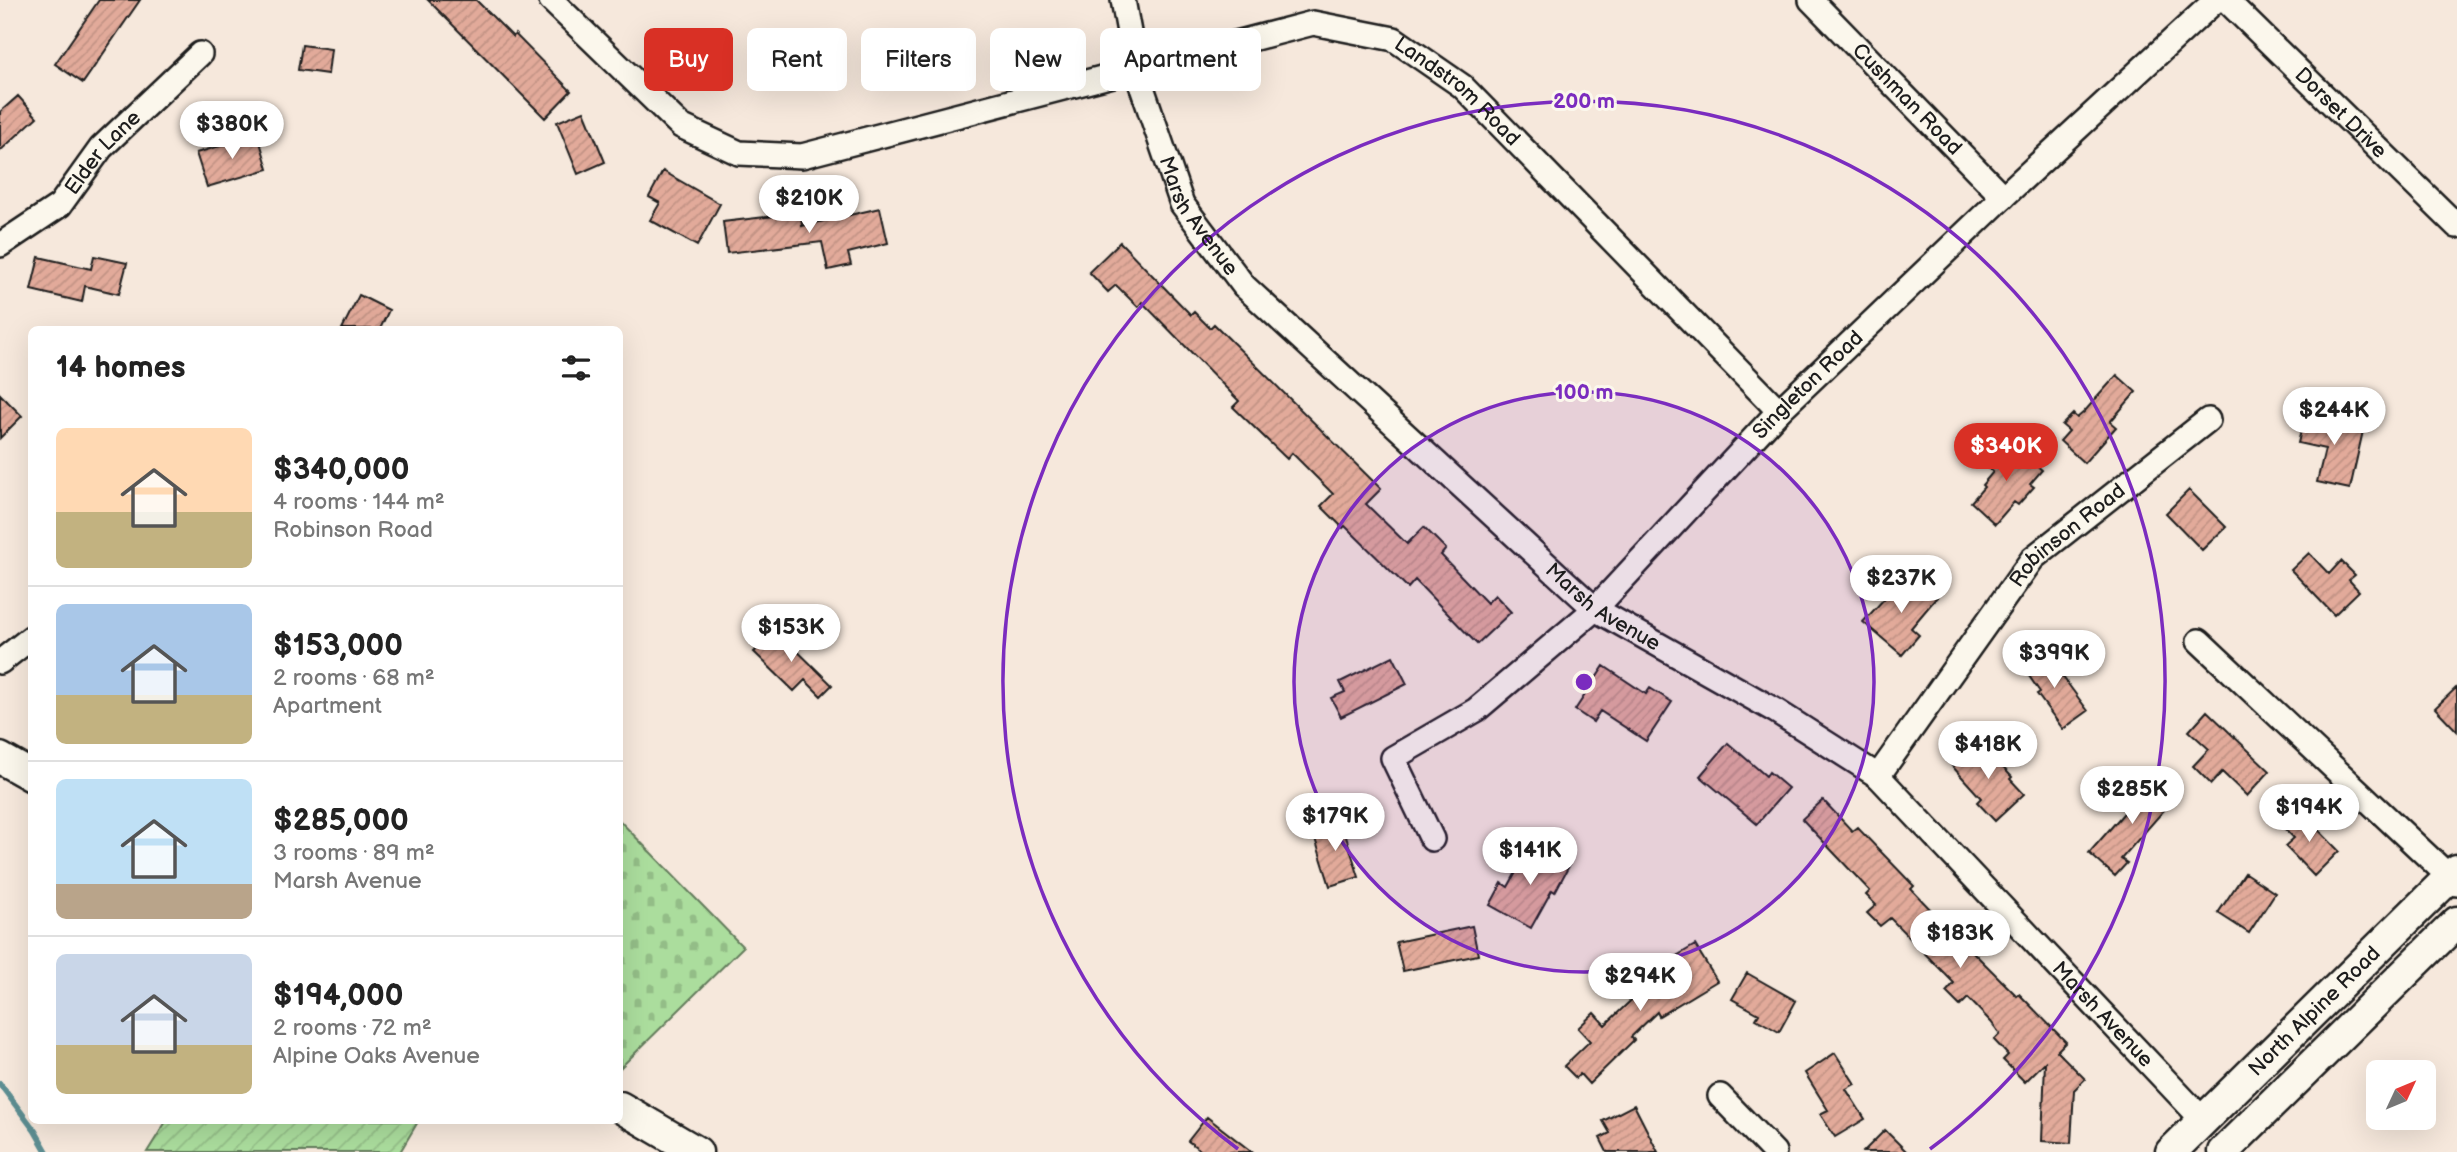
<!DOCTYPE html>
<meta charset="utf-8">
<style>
body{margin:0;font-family:"Balsamiq Sans",sans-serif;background:#f2f2f2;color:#222;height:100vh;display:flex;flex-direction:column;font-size:26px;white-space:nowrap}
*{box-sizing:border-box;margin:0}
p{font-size:23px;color:#767676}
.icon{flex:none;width:38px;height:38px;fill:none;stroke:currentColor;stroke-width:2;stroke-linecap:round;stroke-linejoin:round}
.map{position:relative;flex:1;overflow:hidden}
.sheet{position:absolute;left:28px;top:326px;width:595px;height:798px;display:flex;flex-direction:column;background:#fff;border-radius:10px;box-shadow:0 7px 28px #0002}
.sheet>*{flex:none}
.top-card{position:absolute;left:644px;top:28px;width:665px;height:63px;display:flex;gap:14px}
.needle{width:46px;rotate:46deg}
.fabs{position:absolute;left:2366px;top:1060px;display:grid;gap:14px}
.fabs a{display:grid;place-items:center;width:70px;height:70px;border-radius:10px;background:#fff;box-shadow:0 7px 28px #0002;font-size:35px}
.price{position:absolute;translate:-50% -60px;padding:0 16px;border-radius:24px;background:#fff;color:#222;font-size:23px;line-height:46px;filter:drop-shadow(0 2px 4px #0008)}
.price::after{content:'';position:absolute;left:50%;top:42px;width:21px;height:16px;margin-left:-10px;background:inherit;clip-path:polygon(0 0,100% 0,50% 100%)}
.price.selected{background:#d93025;color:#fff}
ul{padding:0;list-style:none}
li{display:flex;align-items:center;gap:21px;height:175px;padding:0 28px}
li+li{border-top:2px solid #e0e0e0}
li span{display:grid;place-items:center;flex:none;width:196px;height:140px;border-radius:10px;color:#555}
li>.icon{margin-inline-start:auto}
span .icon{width:84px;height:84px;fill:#fffc;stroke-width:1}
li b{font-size:30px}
h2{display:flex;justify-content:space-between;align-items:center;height:84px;padding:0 28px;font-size:30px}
.tag{padding:0 24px;border-radius:10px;background:#fff;box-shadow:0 7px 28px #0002;font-size:24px;line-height:63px}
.tag.selected{background:#d93025;color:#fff}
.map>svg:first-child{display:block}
.cemetery{fill:url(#cemetery-stones);stroke:#647c5c;stroke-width:2}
.garden{fill:url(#garden-furrows);stroke:#647c5c;stroke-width:2}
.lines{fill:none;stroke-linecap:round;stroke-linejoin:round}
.stream{stroke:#5d8e92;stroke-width:6}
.building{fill:url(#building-hatch);stroke:#1c1c1c;stroke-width:2}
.minor-casing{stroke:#1c1c1c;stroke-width:28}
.major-casing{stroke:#1c1c1c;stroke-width:35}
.minor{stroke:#fbf7ec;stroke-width:23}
.major{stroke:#fbf7ec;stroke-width:30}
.ring{fill:none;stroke:#7b2cbf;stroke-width:3.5}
.labels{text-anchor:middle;stroke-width:6;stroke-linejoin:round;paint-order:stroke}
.street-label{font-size:21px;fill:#1c1c1c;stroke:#fbf7ec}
.centre{fill:#7b2cbf;stroke:#fbf7ec;stroke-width:3.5}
.ring-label{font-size:21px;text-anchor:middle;font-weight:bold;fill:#7b2cbf;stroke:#fbf7ec;stroke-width:6;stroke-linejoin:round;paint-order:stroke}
</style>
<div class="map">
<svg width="2457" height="1152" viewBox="0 0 2457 1152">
<defs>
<pattern id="cemetery-stones" width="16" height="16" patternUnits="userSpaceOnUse" patternTransform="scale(1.75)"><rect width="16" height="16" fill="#abdd9d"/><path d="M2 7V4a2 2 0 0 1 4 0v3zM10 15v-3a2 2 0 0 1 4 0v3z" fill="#93bd87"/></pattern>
<pattern id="garden-furrows" width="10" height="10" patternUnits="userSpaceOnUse" patternTransform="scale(1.75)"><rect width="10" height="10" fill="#abdd9d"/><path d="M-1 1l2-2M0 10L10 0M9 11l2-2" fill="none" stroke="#93bd87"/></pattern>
<pattern id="building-hatch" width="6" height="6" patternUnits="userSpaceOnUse" patternTransform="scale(1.75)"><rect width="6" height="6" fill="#e2aa9a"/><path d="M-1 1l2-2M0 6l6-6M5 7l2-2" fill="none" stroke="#c19284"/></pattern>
</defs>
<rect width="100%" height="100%" fill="#f6e8dc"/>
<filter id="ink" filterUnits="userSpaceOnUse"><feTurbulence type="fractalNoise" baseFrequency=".0143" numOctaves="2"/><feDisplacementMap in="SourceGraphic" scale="14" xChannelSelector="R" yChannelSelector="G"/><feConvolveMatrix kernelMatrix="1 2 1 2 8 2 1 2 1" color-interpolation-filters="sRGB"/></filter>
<g filter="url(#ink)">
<path class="cemetery" d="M 620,821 L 743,947 L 620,1068 Z"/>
<path class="garden" d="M 167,1120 L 419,1120 L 400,1152 L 147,1152 Z"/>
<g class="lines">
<path class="stream" d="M 0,1084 L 35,1131 L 47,1152"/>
</g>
<path class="building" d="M 99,0 L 140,0 L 83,83 L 55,64 Z
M 428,0 L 476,0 L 513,37 L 515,34 L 571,91 L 545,118 Z
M 302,45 L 331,49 L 328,74 L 298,70 Z
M 18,96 L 37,117 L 0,151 L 0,112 Z
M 584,111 L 605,162 L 578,174 L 557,122 Z
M 258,135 L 268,169 L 207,187 L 196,153 Z
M 663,171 L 720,204 L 697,246 L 650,220 L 660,203 L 649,197 Z
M 880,208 L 888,243 L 848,253 L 851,265 L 828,270 L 822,242 L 727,253 L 723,222 L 801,213 L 802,226 Z
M 1120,242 L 1191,315 L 1194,312 L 1210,328 L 1214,324 L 1381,489 L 1366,504 L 1407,544 L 1424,527 L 1446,549 L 1441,555 L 1487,603 L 1495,595 L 1511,612 L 1477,644 L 1415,580 L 1408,588 L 1345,526 L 1343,528 L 1321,506 L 1333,494 L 1292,453 L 1287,459 L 1233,407 L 1239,401 L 1142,302 L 1138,307 L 1116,285 L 1108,292 L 1089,272 Z
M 94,256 L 127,263 L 119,294 L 85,286 L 82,302 L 31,290 L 39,257 L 91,269 Z
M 359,295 L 389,310 L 380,329 L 342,329 Z
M 2117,375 L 2136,392 L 2110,422 L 2116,427 L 2084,463 L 2060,441 L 2069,431 L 2062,425 L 2073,414 L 2077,418 L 2084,412 Z
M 0,394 L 22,416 L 0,438 Z
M 2305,414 L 2338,422 L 2340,416 L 2365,422 L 2350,489 L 2317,482 L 2325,449 L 2298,443 Z
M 2011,443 L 2042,470 L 2030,484 L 2034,487 L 2018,505 L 2014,502 L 1995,524 L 1971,502 L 1984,487 L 1982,485 L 1993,472 L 1988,468 Z
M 2189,490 L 2226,527 L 2202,550 L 2166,513 Z
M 2309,553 L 2329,574 L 2341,561 L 2355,575 L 2349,580 L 2359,591 L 2334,615 L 2291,570 Z
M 1912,576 L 1937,597 L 1911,628 L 1919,635 L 1902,655 L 1863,622 L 1894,588 L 1899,592 Z
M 776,630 L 832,685 L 821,696 L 805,680 L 794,691 L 754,652 Z
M 2043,650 L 2088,711 L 2063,729 L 2037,694 L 2040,692 L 2022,666 Z
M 1393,656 L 1407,684 L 1341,717 L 1331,698 L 1345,692 L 1340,682 Z
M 1604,666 L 1646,694 L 1650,688 L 1672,702 L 1646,741 L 1600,711 L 1593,722 L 1575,710 Z
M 2457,687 L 2457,731 L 2435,708 Z
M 2207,711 L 2270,771 L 2247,796 L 2222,772 L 2211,784 L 2193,766 L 2209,749 L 2189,731 Z
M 1978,741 L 2012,777 L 2010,779 L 2024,794 L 1995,821 L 1977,802 L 1981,798 L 1952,766 Z
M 1728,743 L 1766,776 L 1769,772 L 1788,788 L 1757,824 L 1700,776 Z
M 2165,781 L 2179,793 L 2121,859 L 2127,863 L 2115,876 L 2089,853 L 2151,782 L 2158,789 Z
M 1823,800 L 1852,831 L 1857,827 L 1914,886 L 1911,889 L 1951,931 L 1955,927 L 1974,947 L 1971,950 L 2017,996 L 2019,994 L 2066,1042 L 2057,1051 L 2085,1079 L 2074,1090 L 2071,1143 L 2042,1141 L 2045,1062 L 2025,1082 L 2003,1060 L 2008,1055 L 1994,1040 L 2000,1034 L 1991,1022 L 1968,998 L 1960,1006 L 1946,992 L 1954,983 L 1890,918 L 1880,926 L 1867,913 L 1876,905 L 1866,895 L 1870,891 L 1802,819 Z
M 2300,811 L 2339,851 L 2314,876 L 2285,846 L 2294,838 L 2283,827 Z
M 1341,821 L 1359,877 L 1330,886 L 1312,829 Z
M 1531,845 L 1569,866 L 1555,892 L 1552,890 L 1531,928 L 1490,905 L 1502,883 L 1508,887 Z
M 2245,873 L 2275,893 L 2249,933 L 2218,913 Z
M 1472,926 L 1478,955 L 1403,971 L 1396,942 Z
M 1695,945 L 1717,981 L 1659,1016 L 1657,1012 L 1631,1037 L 1634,1040 L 1589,1084 L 1580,1074 L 1576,1078 L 1564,1066 L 1590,1041 L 1578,1028 L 1594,1013 L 1605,1025 L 1643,989 L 1640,984 L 1672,965 L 1670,960 Z
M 1747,973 L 1796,1001 L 1779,1032 L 1756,1019 L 1759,1014 L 1732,999 Z
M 1835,1053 L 1855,1084 L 1846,1089 L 1865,1119 L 1835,1137 L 1820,1114 L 1828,1110 L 1805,1073 Z
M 1634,1105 L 1658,1152 L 1607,1152 L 1600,1138 L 1610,1133 L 1603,1121 Z
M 1207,1117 L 1252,1152 L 1203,1152 L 1188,1141 Z
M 1885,1130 L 1907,1152 L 1863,1152 Z"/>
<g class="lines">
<g class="minor-casing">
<g id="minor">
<path id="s1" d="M 551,0 L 681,126 L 739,153 L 802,156 L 1313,23 L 1394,39 L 1462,86 L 1779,411"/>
<path id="s2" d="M 1123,0 L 1136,70 L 1182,204 L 1244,286 L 1595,609 L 1776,711 L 1878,776 L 2203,1120"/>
<path id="s3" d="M 1811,0 L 2003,197"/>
<path id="s4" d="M 2226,0 L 2457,226"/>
<path id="s5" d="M 0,245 L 60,205 L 101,148 L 200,54"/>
<path d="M 2199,641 L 2457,884"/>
<path d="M 0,662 L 32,637"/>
<path id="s6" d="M 1878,776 L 2033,558 L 2208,420"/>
<path id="s7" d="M 1432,839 L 1393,758 L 1476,710 L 1595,609 L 1779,411 L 2003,197 L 2216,0"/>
<path d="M 1720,1096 L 1774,1152"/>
</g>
</g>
<g class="major-casing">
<g id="major">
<path d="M 0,758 L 32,776"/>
<path d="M 620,1107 L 697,1152"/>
<path id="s8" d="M 2171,1152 L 2457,870"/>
<path d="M 2223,1152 L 2457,922"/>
</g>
</g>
<use href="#minor" class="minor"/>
<use href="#major" class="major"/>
</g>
</g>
<circle cx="1584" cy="682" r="290" fill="#7b2cbf" fill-opacity=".12"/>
<g class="ring">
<circle cx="1584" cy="682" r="290"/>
<path d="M1238 1149A581 581 0 1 1 1930 1149"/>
</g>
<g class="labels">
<g class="street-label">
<text dy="7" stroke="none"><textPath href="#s1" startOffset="1001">Landstrom Road</textPath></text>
<text dy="7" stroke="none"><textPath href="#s3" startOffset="138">Cushman Road</textPath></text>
<text dy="7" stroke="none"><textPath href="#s4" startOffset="161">Dorset Drive</textPath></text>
<text dy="7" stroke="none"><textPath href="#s5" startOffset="140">Elder Lane</textPath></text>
<text dy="7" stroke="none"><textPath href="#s2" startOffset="231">Marsh Avenue</textPath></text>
<text dy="7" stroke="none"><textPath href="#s7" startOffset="651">Singleton Road</textPath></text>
<text dy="7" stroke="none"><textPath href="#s6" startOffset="308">Robinson Road</textPath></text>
<text dy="7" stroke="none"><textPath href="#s2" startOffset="798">Marsh Avenue</textPath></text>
<text dy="7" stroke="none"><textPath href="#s8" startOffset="201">North Alpine Road</textPath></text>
<text dy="7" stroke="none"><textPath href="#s2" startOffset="1449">Marsh Avenue</textPath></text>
</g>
</g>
<circle cx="1584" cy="682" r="10" class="centre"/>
<g class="ring-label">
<text x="1584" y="108">200 m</text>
<text x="1584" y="399">100 m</text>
</g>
</svg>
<div class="fabs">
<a><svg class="needle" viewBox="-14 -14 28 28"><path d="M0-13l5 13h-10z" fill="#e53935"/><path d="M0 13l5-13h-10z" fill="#767676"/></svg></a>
</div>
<b class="price" style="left:232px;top:161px">$380K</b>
<b class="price" style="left:809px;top:235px">$210K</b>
<b class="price" style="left:2334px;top:447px">$244K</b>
<b class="price selected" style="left:2006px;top:483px">$340K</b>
<b class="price" style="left:1901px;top:615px">$237K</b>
<b class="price" style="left:791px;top:664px">$153K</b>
<b class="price" style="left:2054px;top:690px">$399K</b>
<b class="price" style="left:1988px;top:781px">$418K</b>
<b class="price" style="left:2132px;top:826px">$285K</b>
<b class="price" style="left:2309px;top:844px">$194K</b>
<b class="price" style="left:1335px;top:853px">$179K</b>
<b class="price" style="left:1530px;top:887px">$141K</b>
<b class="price" style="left:1960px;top:970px">$183K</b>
<b class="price" style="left:1640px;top:1013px">$294K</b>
<div class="top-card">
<a class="tag selected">Buy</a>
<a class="tag">Rent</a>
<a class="tag">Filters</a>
<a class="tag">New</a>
<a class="tag">Apartment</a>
</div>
<section class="sheet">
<h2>14 homes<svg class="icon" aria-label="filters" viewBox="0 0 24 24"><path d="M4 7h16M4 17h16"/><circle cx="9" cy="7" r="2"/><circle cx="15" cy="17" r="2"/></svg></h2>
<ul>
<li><span style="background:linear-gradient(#ffd9b3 60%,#c2b280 0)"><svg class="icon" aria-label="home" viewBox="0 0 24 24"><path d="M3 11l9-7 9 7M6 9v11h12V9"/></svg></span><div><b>$340,000</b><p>4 rooms · 144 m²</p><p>Robinson Road</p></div></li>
<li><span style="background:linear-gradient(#a9c7e8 65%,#c2b280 0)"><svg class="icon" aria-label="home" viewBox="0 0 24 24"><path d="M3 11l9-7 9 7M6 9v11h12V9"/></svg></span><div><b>$153,000</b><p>2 rooms · 68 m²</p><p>Apartment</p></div></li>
<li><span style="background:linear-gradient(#bfe0f5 75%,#b9a48a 0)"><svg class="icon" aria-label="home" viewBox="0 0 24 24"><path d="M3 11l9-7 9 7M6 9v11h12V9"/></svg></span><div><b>$285,000</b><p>3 rooms · 89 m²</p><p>Marsh Avenue</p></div></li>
<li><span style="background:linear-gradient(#c9d6e8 65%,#c2b280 0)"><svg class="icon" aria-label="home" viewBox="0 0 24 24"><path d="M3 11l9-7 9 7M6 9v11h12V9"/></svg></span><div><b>$194,000</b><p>2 rooms · 72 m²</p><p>Alpine Oaks Avenue</p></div></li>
</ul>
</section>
</div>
